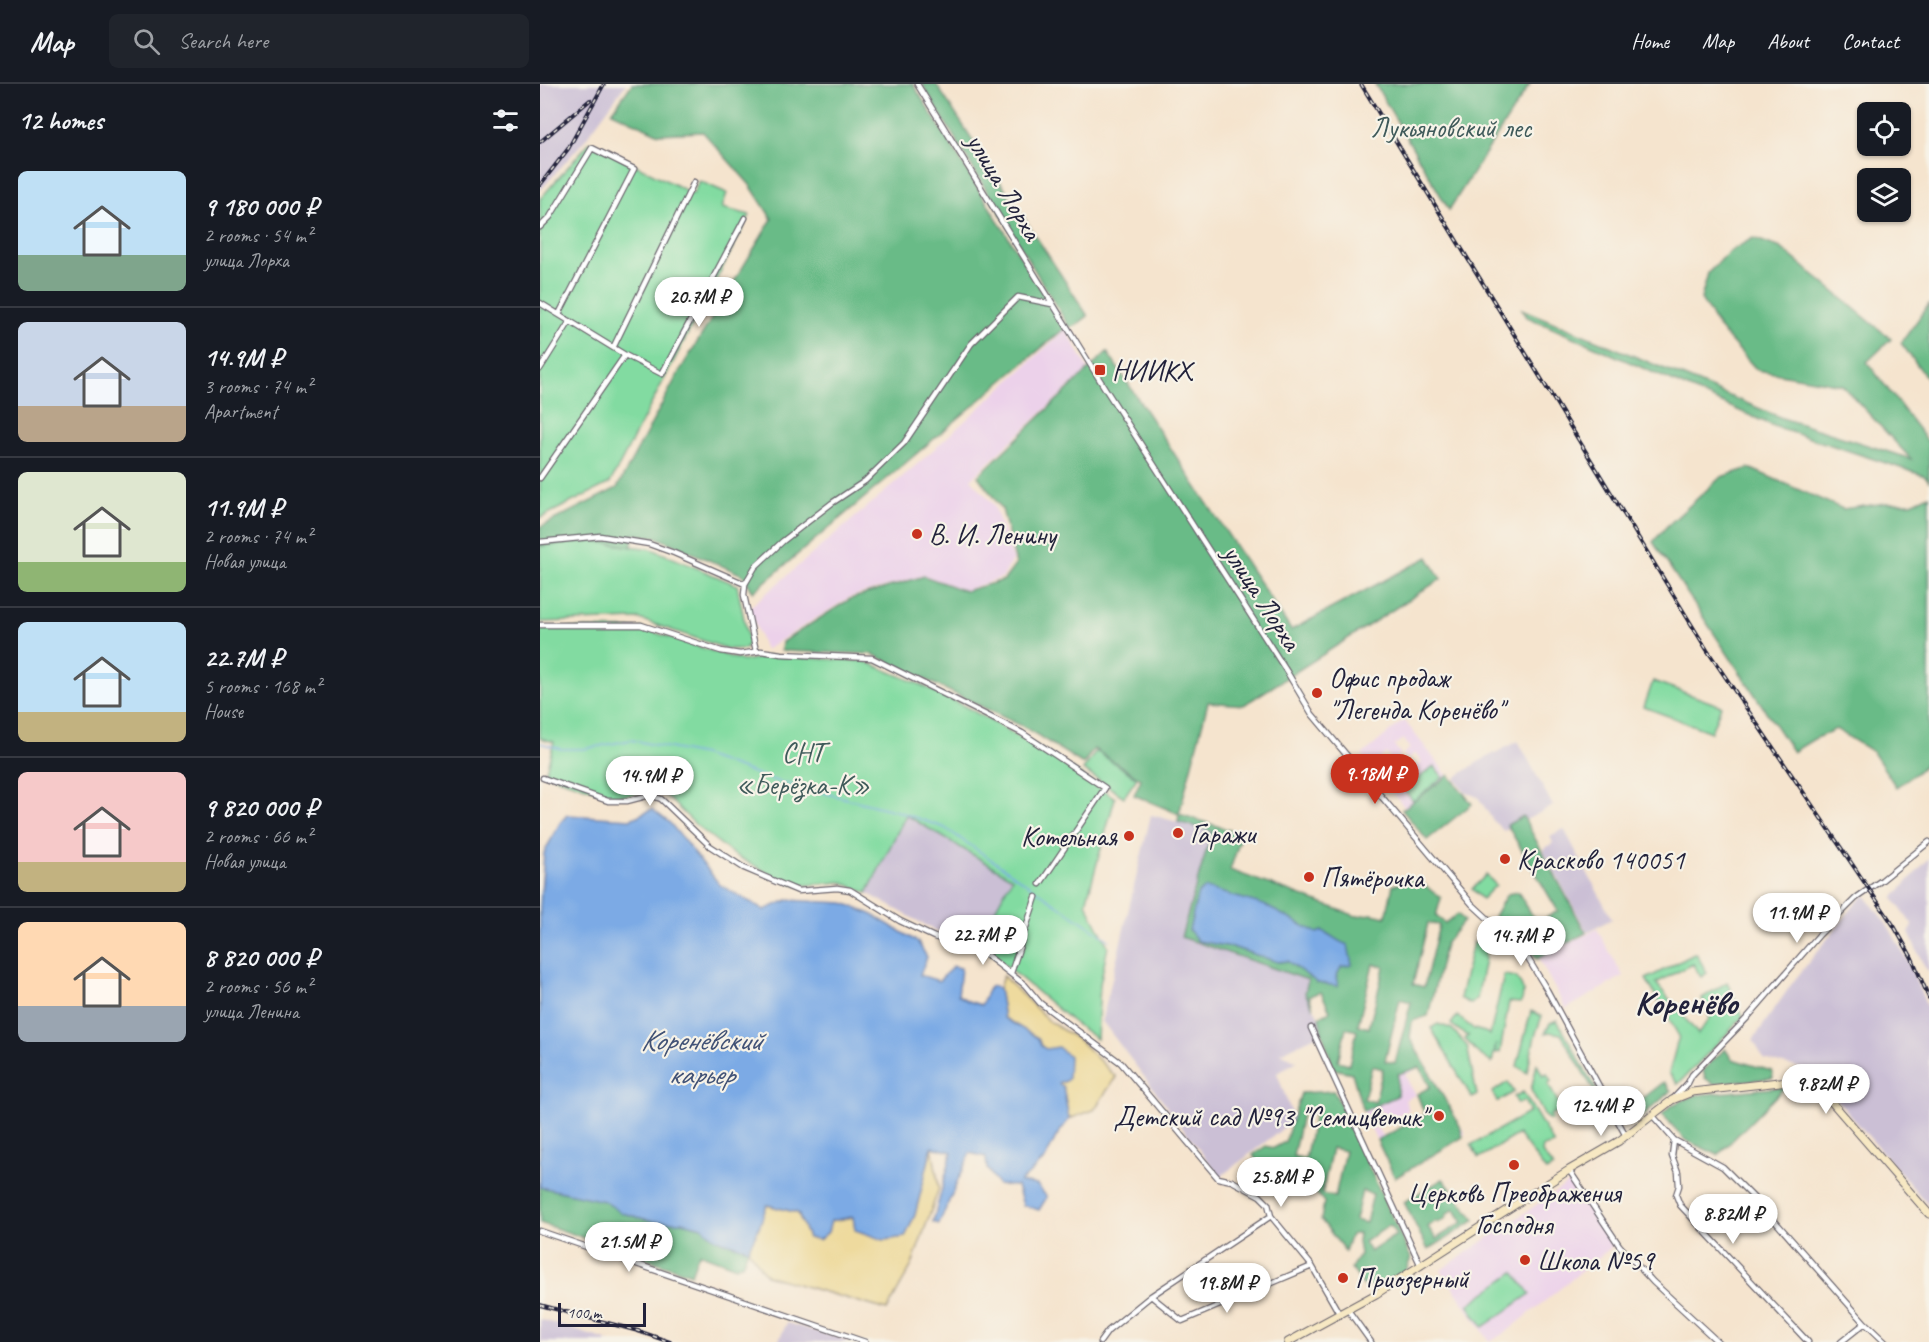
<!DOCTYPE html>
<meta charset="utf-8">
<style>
body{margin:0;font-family:Caveat,sans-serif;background:#20242c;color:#f1f3f6;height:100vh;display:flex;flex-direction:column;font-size:22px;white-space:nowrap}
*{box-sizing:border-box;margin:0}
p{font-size:20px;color:#9ea1a6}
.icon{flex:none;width:33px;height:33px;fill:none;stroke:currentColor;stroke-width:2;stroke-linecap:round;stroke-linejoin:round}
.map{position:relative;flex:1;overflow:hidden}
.panel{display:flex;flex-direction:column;background:#171b24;width:540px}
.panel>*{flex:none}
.controls{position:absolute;left:1317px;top:18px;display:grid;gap:12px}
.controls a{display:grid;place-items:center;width:54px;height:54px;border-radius:9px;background:#171b24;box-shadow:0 2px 4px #0004;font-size:30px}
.scale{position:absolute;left:18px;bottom:15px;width:88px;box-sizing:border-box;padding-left:6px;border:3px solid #22223b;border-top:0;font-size:16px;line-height:21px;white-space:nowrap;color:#22223b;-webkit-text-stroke:4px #f7f3e8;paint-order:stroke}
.price{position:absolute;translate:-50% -51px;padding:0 14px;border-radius:21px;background:#fff;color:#222;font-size:20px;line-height:39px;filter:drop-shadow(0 2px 3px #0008)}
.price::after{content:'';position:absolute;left:50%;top:36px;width:18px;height:14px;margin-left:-9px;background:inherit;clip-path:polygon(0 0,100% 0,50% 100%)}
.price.selected{background:#c8321e;color:#fff}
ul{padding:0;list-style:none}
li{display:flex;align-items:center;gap:18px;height:150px;padding:0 18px}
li+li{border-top:2px solid #363941}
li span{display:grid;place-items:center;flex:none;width:168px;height:120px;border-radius:9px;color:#555}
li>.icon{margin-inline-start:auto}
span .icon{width:72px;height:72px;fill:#fffc;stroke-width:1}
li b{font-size:26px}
h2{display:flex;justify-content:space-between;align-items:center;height:72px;padding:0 18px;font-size:26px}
header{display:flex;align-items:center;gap:36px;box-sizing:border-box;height:84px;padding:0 30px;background:#171b24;border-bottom:2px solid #363941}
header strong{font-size:28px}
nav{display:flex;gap:33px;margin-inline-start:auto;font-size:21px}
.search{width:420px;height:54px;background:#20242c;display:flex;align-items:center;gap:15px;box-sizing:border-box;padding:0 21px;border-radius:9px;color:#9ea1a6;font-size:22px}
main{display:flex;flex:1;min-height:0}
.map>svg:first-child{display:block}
.built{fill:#ecd1ea;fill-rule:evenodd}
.industrial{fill:#cbbfd5}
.green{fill:#82dba1;stroke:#527e6e;stroke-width:1.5}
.forest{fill:#69bb87;stroke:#466e61;stroke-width:1.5;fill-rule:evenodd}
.sand{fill:#eeda9e;stroke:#887e6c;stroke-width:1.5}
.water{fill:#7baae5;stroke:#4e6690;stroke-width:1.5}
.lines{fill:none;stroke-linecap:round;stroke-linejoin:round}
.stream{stroke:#7baae5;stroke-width:1.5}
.minor-casing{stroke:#6c666e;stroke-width:7}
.secondary-casing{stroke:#6c666e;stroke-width:9}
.minor{stroke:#fff;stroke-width:4.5}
.secondary{stroke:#f7e8c3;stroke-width:7}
.rail-casing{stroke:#22223b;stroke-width:4}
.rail{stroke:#f7f3e8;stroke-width:1.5;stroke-dasharray:4.5;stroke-linecap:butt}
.poi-dot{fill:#c8321e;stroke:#f7f3e8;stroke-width:2}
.labels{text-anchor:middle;stroke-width:4.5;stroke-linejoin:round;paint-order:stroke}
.park-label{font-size:28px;fill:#3f5a5a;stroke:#f7f3e8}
.street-label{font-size:28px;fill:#22223b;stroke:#f7f3e8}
.poi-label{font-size:28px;fill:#22223b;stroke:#f7f3e8;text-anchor:start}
.water-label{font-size:30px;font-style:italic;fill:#415276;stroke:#f7f3e8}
.district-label{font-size:34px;font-weight:bold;fill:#22223b;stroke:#f7f3e8}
</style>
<header>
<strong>Map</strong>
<div class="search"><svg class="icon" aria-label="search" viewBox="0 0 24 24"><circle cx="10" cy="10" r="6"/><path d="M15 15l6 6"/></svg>Search here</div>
<nav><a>Home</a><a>Map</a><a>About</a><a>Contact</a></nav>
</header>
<main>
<section class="panel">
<h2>12 homes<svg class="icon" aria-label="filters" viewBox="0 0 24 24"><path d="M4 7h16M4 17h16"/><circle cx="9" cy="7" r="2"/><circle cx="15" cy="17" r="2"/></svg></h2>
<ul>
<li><span style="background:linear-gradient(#bfe0f5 70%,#7fa58c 0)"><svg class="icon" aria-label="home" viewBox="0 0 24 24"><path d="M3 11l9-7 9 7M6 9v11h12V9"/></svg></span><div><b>9 180 000 ₽</b><p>2 rooms · 54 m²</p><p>улица Лорха</p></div></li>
<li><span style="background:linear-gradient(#c9d6e8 70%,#b9a48a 0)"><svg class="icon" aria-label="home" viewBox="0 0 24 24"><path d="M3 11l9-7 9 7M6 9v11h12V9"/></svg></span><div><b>14.9M ₽</b><p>3 rooms · 74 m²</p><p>Apartment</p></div></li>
<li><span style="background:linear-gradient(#dfe7d0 75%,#8fb573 0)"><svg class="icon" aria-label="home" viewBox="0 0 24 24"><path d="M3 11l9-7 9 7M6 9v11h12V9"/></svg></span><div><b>11.9M ₽</b><p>2 rooms · 74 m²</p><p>Новая улица</p></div></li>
<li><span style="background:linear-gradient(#bfe0f5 75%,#c2b280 0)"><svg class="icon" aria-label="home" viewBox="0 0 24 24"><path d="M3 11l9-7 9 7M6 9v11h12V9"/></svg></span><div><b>22.7M ₽</b><p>5 rooms · 168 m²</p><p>House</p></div></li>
<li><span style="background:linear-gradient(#f6c9c9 75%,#c2b280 0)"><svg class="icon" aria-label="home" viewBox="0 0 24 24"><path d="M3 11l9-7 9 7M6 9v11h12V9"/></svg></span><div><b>9 820 000 ₽</b><p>2 rooms · 66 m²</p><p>Новая улица</p></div></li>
<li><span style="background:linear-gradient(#ffd9b3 70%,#9aa5b1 0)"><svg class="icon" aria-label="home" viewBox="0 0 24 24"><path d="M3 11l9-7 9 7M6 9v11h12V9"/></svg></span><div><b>8 820 000 ₽</b><p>2 rooms · 56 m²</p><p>улица Ленина</p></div></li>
</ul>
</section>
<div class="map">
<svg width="1389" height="1258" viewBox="0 0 1389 1258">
<rect width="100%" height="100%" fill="#f7f3e8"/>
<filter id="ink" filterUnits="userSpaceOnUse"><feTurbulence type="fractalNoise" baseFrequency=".0167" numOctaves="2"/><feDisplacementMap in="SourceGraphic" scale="12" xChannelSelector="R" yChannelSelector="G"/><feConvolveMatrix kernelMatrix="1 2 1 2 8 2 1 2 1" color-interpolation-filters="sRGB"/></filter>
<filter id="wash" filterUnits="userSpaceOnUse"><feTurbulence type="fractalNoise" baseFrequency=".008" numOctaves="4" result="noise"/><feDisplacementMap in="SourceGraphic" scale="24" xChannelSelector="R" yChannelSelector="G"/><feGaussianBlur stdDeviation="1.35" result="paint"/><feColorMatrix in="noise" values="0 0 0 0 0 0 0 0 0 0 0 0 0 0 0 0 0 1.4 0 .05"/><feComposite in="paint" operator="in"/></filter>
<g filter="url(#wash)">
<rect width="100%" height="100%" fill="#f5e4ce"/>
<path class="built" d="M 526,245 L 548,285 L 431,395 L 454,421 L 473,475 L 463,493 L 425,506 L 384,491 L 310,513 L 225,566 L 209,524 L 382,376 Z
M 864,636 L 930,720 L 889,753 L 822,671 ZM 863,655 L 870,664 L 863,670 L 868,675 L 875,669 L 882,678 L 874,685 L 868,679 L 861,686 L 866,692 L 857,699 L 849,690 L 856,684 L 852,679 L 845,684 L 838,676 L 846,669 L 853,677 L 861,670 L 854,662 ZM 894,683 L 873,716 L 865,705 Z
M 1057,845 L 1083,892 L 1026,925 L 999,875 Z
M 883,975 L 925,1050 L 853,1091 L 823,1027 L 857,1012 L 858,990 ZM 880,983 L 890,1003 L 877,1010 L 885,1031 L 842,1052 L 838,1045 L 836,1046 L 830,1033 L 842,1027 L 847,1036 L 869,1026 L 865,1016 L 875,1011 L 865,991 Z
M 1030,1098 L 1074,1161 L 969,1246 L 950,1258 L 901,1186 Z"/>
<path class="industrial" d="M 0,0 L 86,0 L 44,57 L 0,107 Z
M 978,657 L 1013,722 L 964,747 L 954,738 L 938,713 L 925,708 L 915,694 L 938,678 Z
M 365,731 L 472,794 L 438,858 L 432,855 L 429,862 L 414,857 L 327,809 Z
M 611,731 L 672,747 L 641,853 L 768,896 L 765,909 L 779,933 L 782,949 L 740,969 L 757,977 L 737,989 L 754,1036 L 680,1093 L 562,937 Z
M 1024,745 L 1072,835 L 1047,848 L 1004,768 L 1004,765 L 1013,759 L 1010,752 Z
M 1389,774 L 1389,888 L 1384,882 L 1369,849 L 1373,842 L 1353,814 Z
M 1325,811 L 1350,845 L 1369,880 L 1389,928 L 1389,1122 L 1291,1009 L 1283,990 L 1224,975 L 1213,956 L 1253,898 L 1317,818 Z
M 0,1235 L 66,1256 L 71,1258 L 0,1258 Z
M 247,1239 L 300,1254 L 309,1258 L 238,1258 Z"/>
<path class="green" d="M 50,58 L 153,110 L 159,97 L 187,109 L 182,124 L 210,131 L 70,399 L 0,434 L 0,115 Z
M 53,457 L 112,465 L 197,501 L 209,559 L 205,565 L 188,565 L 99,535 L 0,538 L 0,462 Z
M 0,544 L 97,545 L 101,544 L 203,577 L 230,572 L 324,577 L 377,599 L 428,624 L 516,674 L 575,714 L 546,819 L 568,862 L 560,900 L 557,955 L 533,938 L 438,858 L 472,794 L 366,731 L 327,809 L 301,798 L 258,802 L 232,791 L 193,770 L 157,742 L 120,706 L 76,713 L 5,690 L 14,658 L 0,654 Z
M 1113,597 L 1181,622 L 1171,648 L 1104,623 Z
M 556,667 L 597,694 L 584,713 L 543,686 Z
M 894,682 L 903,693 L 873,717 L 864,706 Z
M 946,791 L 956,801 L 942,815 L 932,805 Z
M 933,858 L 945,864 L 945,875 L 937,915 L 931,920 L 920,914 Z
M 1156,869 L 1167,889 L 1161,893 L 1153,880 L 1116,899 L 1158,950 L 1170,934 L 1162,914 L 1187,898 L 1203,933 L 1138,1000 L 1129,989 L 1139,952 L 1106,895 Z
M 964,891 L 976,893 C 983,903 985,908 981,919 L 969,918 L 960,968 L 955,969 L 956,960 L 952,979 L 939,970 L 925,955 L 929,951 L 927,952 L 911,940 L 917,932 L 934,945 L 948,949 L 950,951 Z
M 991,927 L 1002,932 L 995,952 L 987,989 L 977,982 Z
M 1017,936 L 1059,1011 L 1057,1012 L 1021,950 L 1009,948 L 1005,950 L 1010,939 Z
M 898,940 L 912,945 L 927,962 L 937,1011 L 932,1014 L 891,944 Z
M 997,980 L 1003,992 L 1007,990 L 1011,997 L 1008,1000 L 1019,1020 L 1023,1019 L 1027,1027 L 1023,1030 L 1018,1027 L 1010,1031 L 1012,1035 L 1010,1036 L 1005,1033 L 991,1006 Z
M 968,998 L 974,1008 L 957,1018 L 952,1008 Z
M 983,1008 L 1014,1060 L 1003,1063 L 1002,1069 L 1013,1083 L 1006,1087 L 978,1050 L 939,1074 L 931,1061 L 990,1028 L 984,1017 L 978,1020 L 974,1013 Z
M 974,1188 L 990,1210 L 943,1243 L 928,1221 Z"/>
<path class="forest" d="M 92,0 L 373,0 L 525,244 L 213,508 L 203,491 L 116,453 L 93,450 L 92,463 L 53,457 L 0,462 L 0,443 L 77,404 L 139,288 L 232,135 L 210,101 L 163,48 L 119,50 L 72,28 Z
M 382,0 L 396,0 L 548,232 L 535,242 L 529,243 Z
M 835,0 L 990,0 L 909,126 Z
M 1213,154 L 1241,164 L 1351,255 L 1327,278 L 1389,359 L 1389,397 L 1385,392 L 1236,343 L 987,233 L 982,225 L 1242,334 L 1371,375 L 1302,301 L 1217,286 L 1179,244 L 1161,215 L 1168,189 L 1190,167 Z
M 1389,220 L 1389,297 L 1361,259 Z
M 567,268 L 751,546 L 888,473 L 901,495 L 704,621 L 668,618 L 639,730 L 702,750 L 690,786 L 816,832 L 832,830 L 846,833 L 853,801 L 877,795 L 901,814 L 896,832 L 905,839 L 918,830 L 924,837 L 905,860 L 888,932 L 872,937 L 870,954 L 920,1042 L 923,1053 L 855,1094 L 837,1056 L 885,1031 L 877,1010 L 890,1003 L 880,983 L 858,990 L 857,1012 L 823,1027 L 812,989 L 794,985 L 782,949 L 779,933 L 790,927 L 781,908 L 769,912 L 773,924 L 765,909 L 768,896 L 641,853 L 672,747 L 638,738 L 639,730 L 594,711 L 601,695 L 554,665 L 543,680 L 486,644 L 332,570 L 241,567 L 242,558 L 310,515 L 384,492 L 425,507 L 464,496 L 476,480 L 462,425 L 438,392 ZM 888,839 L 899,841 L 884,903 L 873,900 ZM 782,847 C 803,856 805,875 796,894 L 778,899 L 747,877 L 738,878 L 692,863 L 658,857 L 777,849 ZM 833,880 L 844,883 L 829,944 L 818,941 ZM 860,915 L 871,918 L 855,979 L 845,977 ZM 806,944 L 817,947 L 809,980 L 798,977 ZM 832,982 L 843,985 L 835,1018 L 824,1015 Z
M 1209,384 L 1303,425 L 1346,419 L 1372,419 L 1389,411 L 1389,677 L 1376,689 L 1356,703 L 1333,668 L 1296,645 L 1274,655 L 1253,668 L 1113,458 L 1126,443 L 1181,393 Z
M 909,691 L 932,720 L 887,756 L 862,726 Z
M 983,732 L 1046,849 L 997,875 L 991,867 L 991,862 L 987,857 L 981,858 L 954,832 L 967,810 L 978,808 L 997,839 L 1018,827 L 967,741 Z
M 1185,965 L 1192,975 L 1232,987 L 1233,994 L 1173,1000 L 1165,994 L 1163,986 Z
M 1124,998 L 1131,1007 L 1093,1040 L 1081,1026 L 1086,1022 L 1093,1022 Z
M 1245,1003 L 1178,1071 L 1145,1056 L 1122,1030 L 1132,1021 L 1156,1011 Z
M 794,1007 L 871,1174 L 865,1189 L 837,1203 L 824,1202 L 811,1184 L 820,1170 L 818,1158 L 819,1149 L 811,1151 L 805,1167 L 781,1136 L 784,1118 L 766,1097 L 730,1099 L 713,1071 L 726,1062 L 734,1064 L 745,1058 L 761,1009 ZM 763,1026 L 775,1029 L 765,1075 L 753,1072 ZM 792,1064 L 805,1067 L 795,1113 L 782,1110 ZM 822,1107 L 833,1110 L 826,1139 L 815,1136 ZM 850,1141 L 856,1151 L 830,1168 L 824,1158 Z
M 903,1095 L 935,1136 L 888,1166 L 864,1118 ZM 914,1125 L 923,1138 L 896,1155 L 888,1143 L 896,1137 L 898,1139 L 907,1133 L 906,1131 Z
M 0,1103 L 65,1117 L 82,1129 L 116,1138 L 143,1138 L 162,1143 L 176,1155 L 208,1165 L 203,1179 L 196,1183 L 159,1169 L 151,1190 L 0,1139 Z"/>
<path class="sand" d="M 463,892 L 510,938 L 540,957 L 576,993 L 554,1026 L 529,1035 L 523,1002 L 519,1000 L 519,998 L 524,998 L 506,965 L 501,962 L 498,954 L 464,934 L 459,904 Z
M 392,1063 L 399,1104 L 372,1181 L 347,1226 L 226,1191 L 208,1165 L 218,1146 L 226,1121 L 258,1129 L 268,1154 L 279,1156 L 288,1148 L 290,1137 L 313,1133 L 316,1146 L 344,1156 L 365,1153 L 375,1131 Z"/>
<path class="water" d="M 112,725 L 130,739 L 180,801 L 224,826 L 248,816 L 304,819 L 331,830 L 378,858 L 387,873 L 380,891 L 399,897 L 413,882 L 421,884 L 418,911 L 428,917 L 441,921 L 450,902 L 459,904 L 464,934 L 498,954 L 501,962 L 506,965 L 518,963 L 529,972 L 528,995 L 524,998 L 520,998 L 519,1000 L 523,1002 L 529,1035 L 516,1053 L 505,1075 L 480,1098 L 497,1101 L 507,1113 L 499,1126 L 483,1121 L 477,1102 L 458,1101 L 447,1084 L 446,1073 L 430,1069 L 399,1140 L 393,1138 L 412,1068 L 392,1063 L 375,1131 L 365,1153 L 344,1156 L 315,1146 L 313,1133 L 291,1137 L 288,1148 L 279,1156 L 268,1154 L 258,1129 L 227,1121 L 218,1146 L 208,1165 L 176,1155 L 162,1143 L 143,1138 L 116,1138 L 82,1129 L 64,1117 L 0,1103 L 0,824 L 4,769 L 20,739 L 27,731 L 91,735 Z
M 666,804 L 724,821 L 777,849 L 782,847 C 792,851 797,858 808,861 L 812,881 L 801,883 L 796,893 L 798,902 L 778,899 L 747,877 L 738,878 L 692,863 L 658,857 L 649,846 L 658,809 Z"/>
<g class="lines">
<path class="stream" d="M 0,659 L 21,665 L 44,665 L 91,656 L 163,671 L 236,697 L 360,728 L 405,744 L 569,856"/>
</g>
</g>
<g filter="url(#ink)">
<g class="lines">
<g class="minor-casing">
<path id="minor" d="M 377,0 L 566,306 L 747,588 L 772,630 L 905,788 L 932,820 L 984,868 L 1007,906 L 1086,1052
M 0,143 L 10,133 L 52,64 L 94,85 L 19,230
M 0,219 L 85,271 L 0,394
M 74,262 L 154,98
M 85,271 L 122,290 L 205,134
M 0,285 L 30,237
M 0,458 L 60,452 L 109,460 L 134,469 L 205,500
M 0,541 L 101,541 L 181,567 L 200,570 L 221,567 L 241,570 L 332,574 L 482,649 L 565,704 L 500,800
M 216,567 L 204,511 L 205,500 L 215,483 L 243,457 L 292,419 L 325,397 L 364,359 L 431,260 L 478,213 L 512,220
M 3,694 L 68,717 L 87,717 L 110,711 L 121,715 L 170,762 L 204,784 L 258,807 L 297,804 L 310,806 L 360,837 L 394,853 L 444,869 L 485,901 L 500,919 L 581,979 L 678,1094 L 692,1097 L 720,1112 L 728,1120 L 731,1132 L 772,1182 L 800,1231
M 471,889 L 496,813
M 771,944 L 881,1182
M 1134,1014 L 1148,999 L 1152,991 L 1207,934 L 1279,851 L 1316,814 L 1342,796 L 1389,758
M 1113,1032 L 1134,1056 L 1183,1083 L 1218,1118 L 1325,1239 L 1345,1258
M 1134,1056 L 1132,1072 L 1138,1088 L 1139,1102 L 1136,1111 L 1140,1121 L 1268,1258
M 1029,1086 L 1079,1161 L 1113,1198 L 1178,1258
M 0,1147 L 325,1258
M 611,1212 L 642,1237 L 772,1182
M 808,1226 L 831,1258
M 560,1258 L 568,1247 L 611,1212 L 731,1132
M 1301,1258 L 1325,1239"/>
</g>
<g class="secondary-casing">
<path id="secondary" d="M 748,1258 L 836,1210 L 1029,1086 L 1079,1057 L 1132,1016 L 1152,1008 L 1248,997 L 1270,998 L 1283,1008 L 1389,1130"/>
</g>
<use href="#minor" class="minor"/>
<use href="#secondary" class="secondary"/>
<g class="rail-casing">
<path id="rail" d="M 821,0 L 1167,566 L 1354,842 L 1372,874 L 1389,914
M 0,58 L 50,16
M 0,101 L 28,65 L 64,0
M 0,1221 L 98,1247 L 130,1258"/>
</g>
<use href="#rail" class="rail"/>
</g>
</g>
<g class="poi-dot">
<rect x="554" y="280" width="12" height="12" rx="3"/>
<circle cx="377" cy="450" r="6"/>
<circle cx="777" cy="609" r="6"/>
<circle cx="638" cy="749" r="6"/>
<circle cx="589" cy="752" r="6"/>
<circle cx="965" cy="775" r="6"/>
<circle cx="769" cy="793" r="6"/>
<circle cx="899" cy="1032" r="6"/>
<circle cx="974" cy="1081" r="6"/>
<circle cx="985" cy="1176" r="6"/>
<circle cx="803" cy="1194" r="6"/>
</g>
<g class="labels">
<g class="park-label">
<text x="911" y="53">Лукьяновский лес</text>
<text x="263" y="678">СНТ<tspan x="263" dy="32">«Берёзка-К»</tspan></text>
</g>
<g class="street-label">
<text transform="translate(465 102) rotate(59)" y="10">улица Лорха</text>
<text transform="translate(723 513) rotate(57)" y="10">улица Лорха</text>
</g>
<g class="poi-label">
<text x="572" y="296">НИИКХ</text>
<text x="389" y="460">В. И. Ленину</text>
<text x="789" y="603">Офис продаж<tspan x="789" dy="32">"Легенда Коренёво"</tspan></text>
<text x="650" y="759">Гаражи</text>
<text x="577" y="762" text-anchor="end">Котельная</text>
<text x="977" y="785">Красково 140051</text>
<text x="781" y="803">Пятёрочка</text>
<text x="887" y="1042" text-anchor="end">Детский сад №93 "Семицветик"</text>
<text x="974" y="1118" text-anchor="middle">Церковь Преображения<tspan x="974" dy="32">Господня</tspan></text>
<text x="997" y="1186">Школа №59</text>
<text x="815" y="1204">Приозерный</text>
</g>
<g class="water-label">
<text x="161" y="966">Коренёвский<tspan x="161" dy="34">карьер</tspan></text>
</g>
<g class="district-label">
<text x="1146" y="930">Коренёво</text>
</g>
</g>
</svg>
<div class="controls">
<a><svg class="icon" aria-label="locate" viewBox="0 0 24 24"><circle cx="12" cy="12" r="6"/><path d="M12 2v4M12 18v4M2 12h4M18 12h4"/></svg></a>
<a><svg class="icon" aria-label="layers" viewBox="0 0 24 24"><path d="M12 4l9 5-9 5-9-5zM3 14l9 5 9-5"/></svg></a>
</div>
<div class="scale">100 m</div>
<b class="price" style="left:159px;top:244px">20.7M ₽</b>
<b class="price selected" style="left:835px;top:721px">9.18M ₽</b>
<b class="price" style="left:110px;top:723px">14.9M ₽</b>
<b class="price" style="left:1257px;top:860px">11.9M ₽</b>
<b class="price" style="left:443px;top:882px">22.7M ₽</b>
<b class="price" style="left:981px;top:883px">14.7M ₽</b>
<b class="price" style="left:1286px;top:1031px">9.82M ₽</b>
<b class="price" style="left:1061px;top:1053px">12.4M ₽</b>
<b class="price" style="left:741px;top:1124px">25.8M ₽</b>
<b class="price" style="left:1193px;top:1161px">8.82M ₽</b>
<b class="price" style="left:89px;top:1189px">21.5M ₽</b>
<b class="price" style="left:687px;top:1230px">19.8M ₽</b>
</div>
</main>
